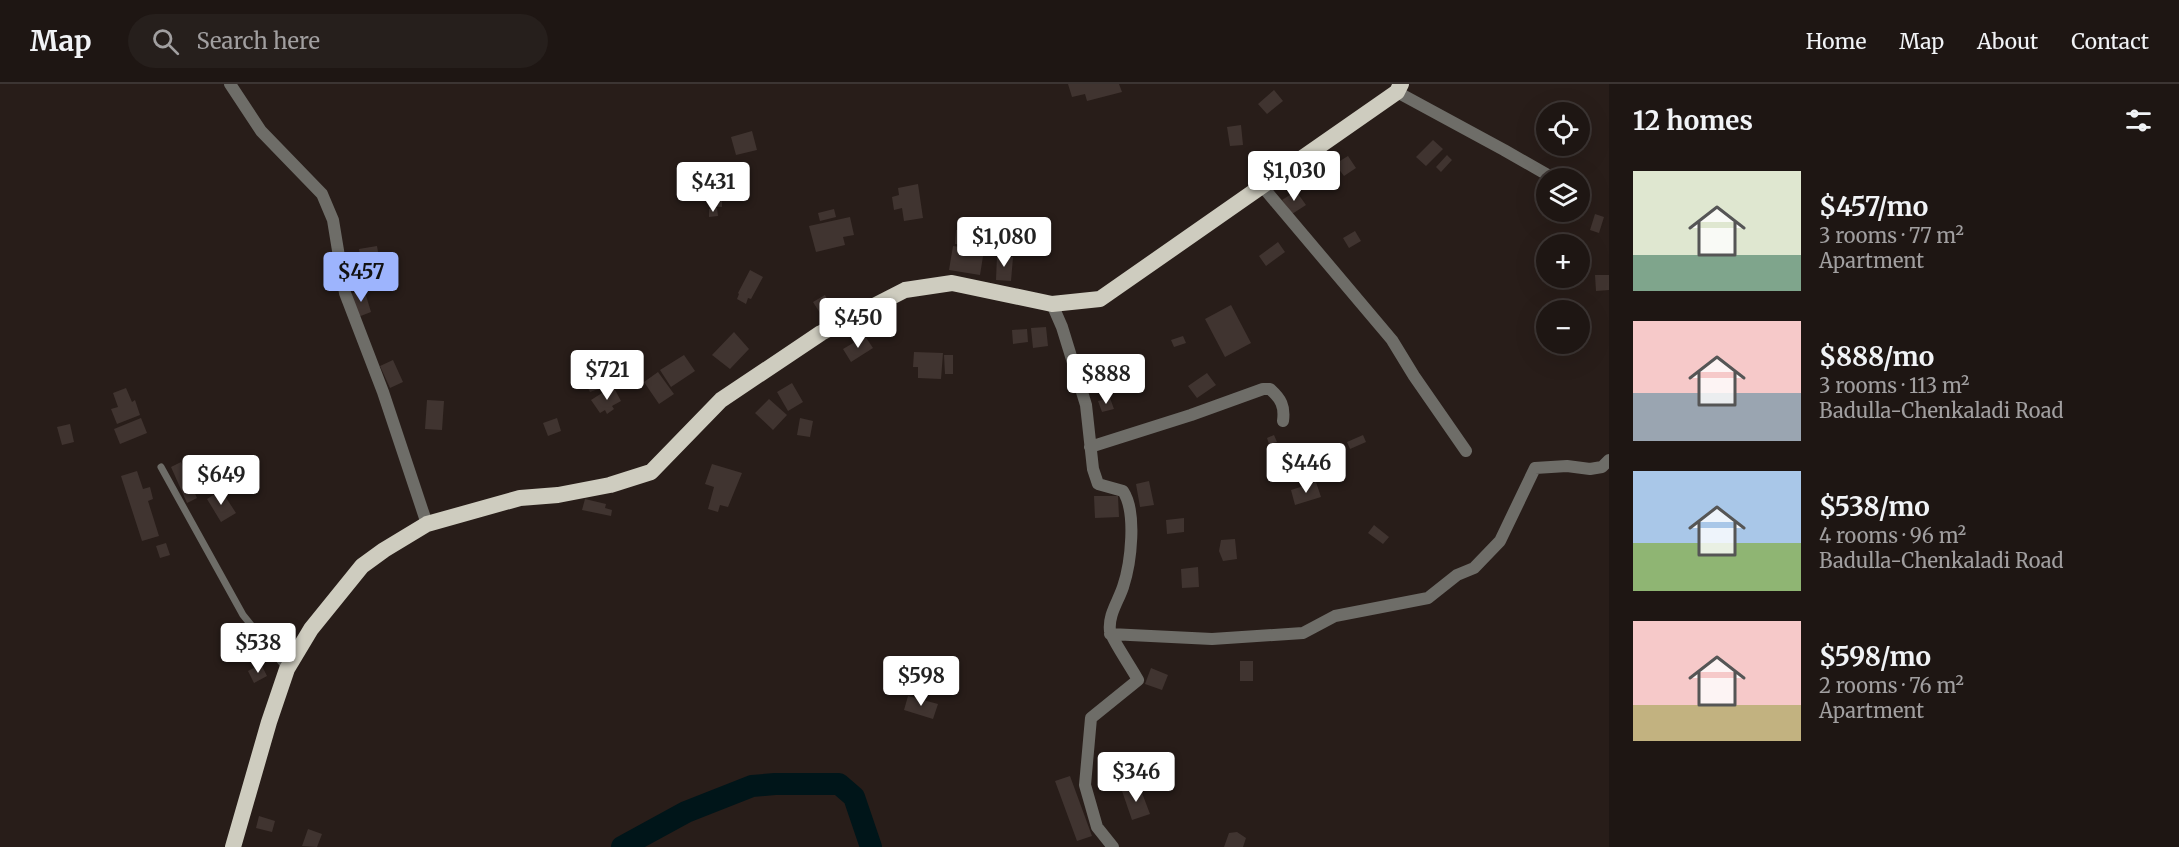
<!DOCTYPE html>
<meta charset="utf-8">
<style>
body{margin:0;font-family:Merriweather,serif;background:#261f1c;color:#f1f3f6;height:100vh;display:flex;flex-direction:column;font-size:22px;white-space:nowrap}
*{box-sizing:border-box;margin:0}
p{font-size:20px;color:#a19fa0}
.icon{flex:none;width:33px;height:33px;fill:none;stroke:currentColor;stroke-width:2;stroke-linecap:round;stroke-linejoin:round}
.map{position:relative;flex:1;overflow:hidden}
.sheet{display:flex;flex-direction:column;background:#1e1613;width:570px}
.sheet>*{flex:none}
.buttons{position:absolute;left:1536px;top:18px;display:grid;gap:12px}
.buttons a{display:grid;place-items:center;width:54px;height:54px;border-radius:50%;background:#1e1613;box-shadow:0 6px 24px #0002,0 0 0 2px #3c3533;font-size:30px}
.price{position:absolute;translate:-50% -51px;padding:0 14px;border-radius:6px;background:#fff;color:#222;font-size:20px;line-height:39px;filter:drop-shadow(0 2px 3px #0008)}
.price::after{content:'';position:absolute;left:50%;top:36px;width:18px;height:14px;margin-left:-9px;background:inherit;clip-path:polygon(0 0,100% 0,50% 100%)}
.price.on{background:#9db4fd;color:#111}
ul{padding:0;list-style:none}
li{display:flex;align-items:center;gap:18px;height:150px;padding:0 24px}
li span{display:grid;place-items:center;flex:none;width:168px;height:120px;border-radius:0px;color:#555}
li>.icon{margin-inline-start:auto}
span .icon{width:72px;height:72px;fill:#fffc;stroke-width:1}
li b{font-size:26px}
h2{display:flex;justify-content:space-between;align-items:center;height:72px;padding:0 24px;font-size:26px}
header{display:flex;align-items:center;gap:36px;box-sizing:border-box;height:84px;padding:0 30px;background:#1e1613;border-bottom:2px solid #3c3533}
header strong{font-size:28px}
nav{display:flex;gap:33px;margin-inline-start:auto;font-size:21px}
.search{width:420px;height:54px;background:#261f1c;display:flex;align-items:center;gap:15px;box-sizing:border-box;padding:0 21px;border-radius:33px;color:#a19fa0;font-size:22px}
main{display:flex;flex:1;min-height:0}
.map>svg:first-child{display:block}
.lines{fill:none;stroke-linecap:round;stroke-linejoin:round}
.river{stroke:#001519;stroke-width:22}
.building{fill:#403430}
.service{stroke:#6e6d68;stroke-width:7}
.minor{stroke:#6e6d68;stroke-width:12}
.trunk{stroke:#ceccbf;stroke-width:16}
</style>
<header>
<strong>Map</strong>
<div class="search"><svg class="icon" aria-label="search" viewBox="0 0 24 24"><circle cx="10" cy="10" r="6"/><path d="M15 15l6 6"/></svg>Search here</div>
<nav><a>Home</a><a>Map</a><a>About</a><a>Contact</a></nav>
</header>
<main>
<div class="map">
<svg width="1609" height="763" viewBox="0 0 1609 763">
<rect width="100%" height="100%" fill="#281d19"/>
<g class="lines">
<path class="river" d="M 622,763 L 686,728 L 752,702 L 775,700 L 839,700 L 854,713 L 871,763"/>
</g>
<path class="building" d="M 1068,0 L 1119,0 L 1122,8 L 1087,17 L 1085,10 L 1072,13 Z
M 1274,6 L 1283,17 L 1267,30 L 1258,20 Z
M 1580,30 L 1589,32 L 1583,52 L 1580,51 Z
M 1241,41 L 1243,61 L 1230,62 L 1227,43 Z
M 752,47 L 757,66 L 736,71 L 731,53 Z
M 1433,56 L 1443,65 L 1426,82 L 1416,73 Z
M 1447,71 L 1452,76 L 1441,88 L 1436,83 Z
M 1348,72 L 1356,84 L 1344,92 L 1335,80 Z
M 918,100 L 923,134 L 904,137 L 902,124 L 894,126 L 892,113 L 899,111 L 898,104 Z
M 709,101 L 722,101 L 722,123 L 709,122 Z
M 1296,107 L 1306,121 L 1292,130 L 1282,116 Z
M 717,124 L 718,132 L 709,133 L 709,125 Z
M 834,125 L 836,133 L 820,137 L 818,129 Z
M 1595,130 L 1604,133 L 1599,149 L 1590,146 Z
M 850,133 L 854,151 L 843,153 L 845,161 L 816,168 L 809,142 Z
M 962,133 L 976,134 L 975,147 L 979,148 L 977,162 L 955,160 L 956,146 L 961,146 Z
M 1355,147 L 1361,157 L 1349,164 L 1343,154 Z
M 1278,158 L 1285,168 L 1266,182 L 1259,172 Z
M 377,162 L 381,185 L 363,188 L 359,165 Z
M 953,162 L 984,166 L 980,191 L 949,186 Z
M 997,172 L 1013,173 L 1011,197 L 996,196 Z
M 750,186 L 763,193 L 751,215 L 748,214 L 746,220 L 737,215 L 739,210 L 738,209 Z
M 1595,191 L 1609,191 L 1609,206 L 1596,207 Z
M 364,205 L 371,228 L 358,233 L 351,210 Z
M 825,211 L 829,219 L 832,217 L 837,226 L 829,231 L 826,225 L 820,229 L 813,218 Z
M 1231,221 L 1251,259 L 1225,273 L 1205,235 Z
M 1046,243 L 1048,262 L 1033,264 L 1031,244 Z
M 1027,245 L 1028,258 L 1013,260 L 1012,246 Z
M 734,248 L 749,265 L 730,285 L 712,271 Z
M 865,252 L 873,264 L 851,278 L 843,265 Z
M 1183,252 L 1186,259 L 1174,263 L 1171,256 Z
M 914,268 L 943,269 L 941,295 L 918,294 L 918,283 L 913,283 Z
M 684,271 L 695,287 L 671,303 L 660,286 Z
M 944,271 L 953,271 L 953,290 L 945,290 Z
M 393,276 L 403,298 L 390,304 L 380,282 Z
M 658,288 L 674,310 L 659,320 L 644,298 Z
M 1207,289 L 1216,301 L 1197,314 L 1188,302 Z
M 595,298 L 598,305 L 590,308 L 587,302 Z
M 792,299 L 803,318 L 788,327 L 777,308 Z
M 613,302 L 621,317 L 612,322 L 614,325 L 607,330 L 605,326 L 600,329 L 591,316 Z
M 126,304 L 132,318 L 135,316 L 140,331 L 117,340 L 111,325 L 118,323 L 113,309 Z
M 1110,314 L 1114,325 L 1102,328 L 1098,317 Z
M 769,315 L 787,331 L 773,346 L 755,329 Z
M 427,316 L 444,317 L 442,346 L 425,345 Z
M 141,334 L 147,349 L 120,360 L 114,345 Z
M 557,334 L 561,347 L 548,352 L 543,339 Z
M 800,334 L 813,337 L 810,353 L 797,351 Z
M 70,340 L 74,358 L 62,361 L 57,343 Z
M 1274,351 L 1277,358 L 1269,360 L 1267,354 Z
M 1363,351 L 1366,358 L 1350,365 L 1347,358 Z
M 181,378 L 197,414 L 187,419 L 171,383 Z
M 712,380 L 742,389 L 728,423 L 720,421 L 718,428 L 708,425 L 714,403 L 705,400 Z
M 137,387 L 143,405 L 150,403 L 153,415 L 148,417 L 159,452 L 142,457 L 121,392 Z
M 1149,397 L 1154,421 L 1140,423 L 1136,400 Z
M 1316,398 L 1321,413 L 1295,421 L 1291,406 Z
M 221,406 L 236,429 L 221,438 L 207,415 Z
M 1094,412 L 1118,412 L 1119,433 L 1095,434 Z
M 585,415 L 606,420 L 605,424 L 612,426 L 611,432 L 582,426 Z
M 1184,434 L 1184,448 L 1167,450 L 1166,436 Z
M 1374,441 L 1389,453 L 1383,460 L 1368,449 Z
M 1235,455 L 1237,475 L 1223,477 L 1219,467 L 1221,456 Z
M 166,459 L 170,471 L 160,474 L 156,462 Z
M 1198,483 L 1199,503 L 1182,504 L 1181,485 Z
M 1240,577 L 1253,577 L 1253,597 L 1240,597 Z
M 261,580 L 267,592 L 254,599 L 248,587 Z
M 1151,584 L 1168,591 L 1162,606 L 1145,600 Z
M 908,612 L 938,620 L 933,635 L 904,626 Z
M 1070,692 L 1092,752 L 1077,757 L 1055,697 Z
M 1139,701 L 1150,730 L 1132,736 L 1122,707 Z
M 259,732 L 275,737 L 272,748 L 256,744 Z
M 308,745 L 322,750 L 317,763 L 302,762 Z
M 1237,748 L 1246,754 L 1243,763 L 1224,763 L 1229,749 Z"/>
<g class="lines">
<path class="service" d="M 161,383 L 243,531 L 286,584"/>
<path class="minor" d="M 230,0 L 261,47 L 322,110 L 333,136 L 345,209 L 383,308 L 427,440
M 1397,8 L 1504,66 L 1553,94
M 1262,102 L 1392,256 L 1414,292 L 1466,367
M 1052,220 L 1062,243 L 1086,321 L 1093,385 L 1098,400 L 1123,407 C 1137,428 1131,479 1123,503 C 1118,518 1108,531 1110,547 C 1111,554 1133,586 1138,596 L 1091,634 L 1085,701 L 1097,743 L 1113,763
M 1090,363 L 1191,331 L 1263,305 L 1270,305 C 1281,315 1285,322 1283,337
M 1110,550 L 1212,555 L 1303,549 L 1335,532 L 1428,514 L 1457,491 L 1474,484 L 1500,457 L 1535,384 L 1567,382 L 1590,385 L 1602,383 L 1609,376"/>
<path class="trunk" d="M 233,763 L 269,638 L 287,585 L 311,545 L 362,482 L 384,466 L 427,440 L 520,414 L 558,411 L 610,401 L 651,388 L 721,316 L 821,249 L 905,206 L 952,199 L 1052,220 L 1100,215 L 1397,8 L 1401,0"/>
</g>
</svg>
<div class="buttons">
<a><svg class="icon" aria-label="locate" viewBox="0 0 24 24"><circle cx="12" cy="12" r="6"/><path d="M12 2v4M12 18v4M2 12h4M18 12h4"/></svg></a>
<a><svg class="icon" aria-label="layers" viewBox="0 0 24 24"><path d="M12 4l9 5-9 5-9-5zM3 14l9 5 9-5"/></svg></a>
<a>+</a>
<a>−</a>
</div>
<b class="price" style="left:1294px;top:118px">$1,030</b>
<b class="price" style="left:713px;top:129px">$431</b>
<b class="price" style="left:1004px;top:184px">$1,080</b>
<b class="price on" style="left:361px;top:219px">$457</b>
<b class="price" style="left:858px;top:265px">$450</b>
<b class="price" style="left:607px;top:317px">$721</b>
<b class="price" style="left:1106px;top:321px">$888</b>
<b class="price" style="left:1306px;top:410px">$446</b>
<b class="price" style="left:221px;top:422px">$649</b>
<b class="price" style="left:258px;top:590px">$538</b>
<b class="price" style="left:921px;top:623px">$598</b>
<b class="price" style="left:1136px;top:719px">$346</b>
</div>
<section class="sheet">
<h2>12 homes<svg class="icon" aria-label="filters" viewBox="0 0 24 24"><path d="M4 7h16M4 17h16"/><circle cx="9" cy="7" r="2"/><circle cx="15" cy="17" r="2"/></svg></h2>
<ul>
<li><span style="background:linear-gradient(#dfe7d0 70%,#7fa58c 0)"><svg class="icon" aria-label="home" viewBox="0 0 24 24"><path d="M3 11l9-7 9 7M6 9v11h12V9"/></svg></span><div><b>$457/mo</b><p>3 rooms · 77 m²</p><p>Apartment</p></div></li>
<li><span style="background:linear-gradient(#f6c9c9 60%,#9aa5b1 0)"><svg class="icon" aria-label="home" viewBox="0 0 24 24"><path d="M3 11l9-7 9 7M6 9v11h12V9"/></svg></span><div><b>$888/mo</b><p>3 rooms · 113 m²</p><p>Badulla-Chenkaladi Road</p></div></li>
<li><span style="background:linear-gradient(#a9c7e8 60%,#8fb573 0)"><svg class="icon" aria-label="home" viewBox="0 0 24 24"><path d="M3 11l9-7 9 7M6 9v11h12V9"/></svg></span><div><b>$538/mo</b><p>4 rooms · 96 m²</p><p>Badulla-Chenkaladi Road</p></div></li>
<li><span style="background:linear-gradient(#f6c9c9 70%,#c2b280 0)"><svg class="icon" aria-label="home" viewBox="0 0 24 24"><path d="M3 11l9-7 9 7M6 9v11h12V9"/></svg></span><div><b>$598/mo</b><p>2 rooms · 76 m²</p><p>Apartment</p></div></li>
</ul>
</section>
</main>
